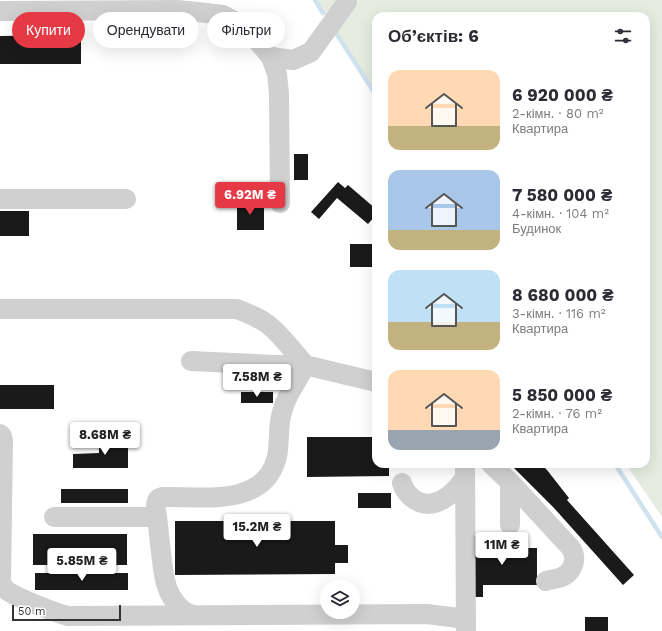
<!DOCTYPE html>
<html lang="uk">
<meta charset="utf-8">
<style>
body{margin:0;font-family:"Work Sans",sans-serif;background:#f2f2f3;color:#2b2b33;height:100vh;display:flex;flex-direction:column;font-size:15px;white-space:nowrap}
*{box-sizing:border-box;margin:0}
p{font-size:13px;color:#7c7c81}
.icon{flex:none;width:22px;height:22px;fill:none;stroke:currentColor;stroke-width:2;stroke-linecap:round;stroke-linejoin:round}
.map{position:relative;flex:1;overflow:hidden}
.sheet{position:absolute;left:372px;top:12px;width:278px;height:456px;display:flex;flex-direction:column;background:#fff;border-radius:12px;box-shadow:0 4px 16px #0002}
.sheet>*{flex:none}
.top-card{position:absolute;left:12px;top:12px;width:300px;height:36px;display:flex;gap:8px}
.tools{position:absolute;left:320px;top:579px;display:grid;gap:8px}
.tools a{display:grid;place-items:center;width:40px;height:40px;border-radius:50%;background:#fff;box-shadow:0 4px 16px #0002;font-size:20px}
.scale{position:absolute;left:12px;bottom:10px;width:109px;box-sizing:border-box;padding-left:4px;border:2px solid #333;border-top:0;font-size:11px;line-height:14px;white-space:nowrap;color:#333;-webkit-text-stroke:3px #fff;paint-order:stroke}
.price{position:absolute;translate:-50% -34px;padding:0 9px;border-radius:4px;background:#fff;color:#222;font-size:13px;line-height:26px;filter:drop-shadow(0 1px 2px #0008)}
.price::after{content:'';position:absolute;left:50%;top:24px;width:12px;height:9px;margin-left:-6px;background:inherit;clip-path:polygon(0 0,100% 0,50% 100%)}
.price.on{background:#e63946;color:#fff}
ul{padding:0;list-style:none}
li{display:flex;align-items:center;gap:12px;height:100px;padding:0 16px}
li span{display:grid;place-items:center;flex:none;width:112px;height:80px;border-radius:12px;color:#555}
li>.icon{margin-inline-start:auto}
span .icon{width:48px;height:48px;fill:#fffc;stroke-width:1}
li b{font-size:17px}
h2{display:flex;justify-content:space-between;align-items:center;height:48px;padding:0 16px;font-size:17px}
.chip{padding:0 14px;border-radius:18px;background:#fff;box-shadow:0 4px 16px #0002;font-size:14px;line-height:36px}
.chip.on{background:#e63946;color:#fff}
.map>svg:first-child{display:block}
.green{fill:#e6ecdf}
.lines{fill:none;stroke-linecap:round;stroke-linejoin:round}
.stream{stroke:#cfe2ee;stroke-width:4.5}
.building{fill:#1a1a1a}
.minor{stroke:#d0d0d0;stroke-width:20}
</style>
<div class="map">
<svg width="662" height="631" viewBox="0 0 662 631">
<rect width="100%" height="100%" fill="#fff"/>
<path class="green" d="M 315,0 L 662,0 L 662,517 L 626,464 L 646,464 L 646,16 L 376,16 L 376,91 Z"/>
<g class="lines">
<path class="stream" d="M 315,0 L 323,13
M 334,30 L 376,95
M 615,464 L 662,537"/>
</g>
<path class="building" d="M 81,35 L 81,64 L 0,64 L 0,36 Z
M 294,154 L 308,154 L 308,180 L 294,180 Z
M 338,182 L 345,188 L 348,185 L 376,209 L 376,215 L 368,224 L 337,198 L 319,219 L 311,212 Z
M 237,202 L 264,202 L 264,230 L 237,230 Z
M 0,211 L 29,211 L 29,236 L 0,236 Z
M 350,244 L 376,244 L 376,267 L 350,267 Z
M 0,385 L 54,385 L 54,409 L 0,409 Z
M 241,392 L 273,392 L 273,403 L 241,403 Z
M 307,437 L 376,437 L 376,464 L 389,464 L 389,476 L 307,477 Z
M 99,440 L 128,440 L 128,468 L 73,468 L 73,454 L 99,453 Z
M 510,464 L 541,464 L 547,470 L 569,498 L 567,500 L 634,575 L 623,585 L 554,508 Z
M 61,489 L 128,489 L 128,503 L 61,503 Z
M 358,493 L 391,493 L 391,508 L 358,508 Z
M 175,521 L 335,521 L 335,545 L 348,545 L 348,563 L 335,563 L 335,574 L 175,575 Z
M 33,534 L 127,534 L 127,565 L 33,565 Z
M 472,536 L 483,536 L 483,548 L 537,548 L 537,585 L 483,585 L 483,597 L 473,597 Z
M 35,573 L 128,573 L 128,590 L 35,590 Z
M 585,617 L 608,617 L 608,631 L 585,631 Z"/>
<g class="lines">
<path class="minor" d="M 0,11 L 177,10 L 198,12 L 223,15 L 240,24 L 255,38 L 271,57 L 293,60 L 311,52 L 347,2
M 271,57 L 277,74 L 279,94 L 280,203
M 0,199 L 126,199
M 0,309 L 237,309 C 247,313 257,317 266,323 C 281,334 293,351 305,365 C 299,380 287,393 283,409 C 280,418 279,427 279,436 C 278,444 279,452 276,460 C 262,508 200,496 163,497 C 156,498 156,502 156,509 C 158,523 159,537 161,552 C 163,569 164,588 175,602 C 179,608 185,612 192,615
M 191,361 L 275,365 L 305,365 L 376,382
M 0,434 L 2,436 L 3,441 L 1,582 C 2,584 3,586 4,588 C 11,596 56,613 68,616 L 427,614 L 466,619
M 465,464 L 466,631
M 491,464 L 510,482 L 570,547 C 578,557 574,571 562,577 C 557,579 551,579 546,581
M 510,482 L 510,525
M 402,483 C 404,490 409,496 415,500 C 435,512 454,493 465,478
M 54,517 L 157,517"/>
</g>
</svg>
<div class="tools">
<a><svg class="icon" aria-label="layers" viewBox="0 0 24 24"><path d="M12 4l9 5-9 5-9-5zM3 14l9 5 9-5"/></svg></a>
</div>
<div class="scale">50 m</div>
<b class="price on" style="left:250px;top:216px">6.92M ₴</b>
<b class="price" style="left:257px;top:398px">7.58M ₴</b>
<b class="price" style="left:105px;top:456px">8.68M ₴</b>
<b class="price" style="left:257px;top:548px">15.2M ₴</b>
<b class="price" style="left:502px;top:566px">11M ₴</b>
<b class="price" style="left:82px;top:582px">5.85M ₴</b>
<div class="top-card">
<a class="chip on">Купити</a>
<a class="chip">Орендувати</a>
<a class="chip">Фільтри</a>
</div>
<section class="sheet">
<h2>Об’єктів: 6<svg class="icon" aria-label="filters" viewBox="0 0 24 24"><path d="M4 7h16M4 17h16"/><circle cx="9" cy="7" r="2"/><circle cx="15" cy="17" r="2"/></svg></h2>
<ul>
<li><span style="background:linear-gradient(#ffd9b3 70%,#c2b280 0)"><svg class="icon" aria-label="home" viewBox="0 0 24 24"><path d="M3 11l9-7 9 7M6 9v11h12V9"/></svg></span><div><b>6 920 000 ₴</b><p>2-кімн. · 80 m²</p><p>Квартира</p></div></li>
<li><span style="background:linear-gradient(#a9c7e8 75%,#c2b280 0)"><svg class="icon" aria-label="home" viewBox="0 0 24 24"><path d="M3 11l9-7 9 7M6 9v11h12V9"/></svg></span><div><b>7 580 000 ₴</b><p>4-кімн. · 104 m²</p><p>Будинок</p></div></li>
<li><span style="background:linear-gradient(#bfe0f5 65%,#c2b280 0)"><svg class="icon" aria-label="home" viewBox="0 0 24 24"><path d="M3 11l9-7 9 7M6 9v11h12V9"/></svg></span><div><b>8 680 000 ₴</b><p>3-кімн. · 116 m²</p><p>Квартира</p></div></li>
<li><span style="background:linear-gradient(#ffd9b3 75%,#9aa5b1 0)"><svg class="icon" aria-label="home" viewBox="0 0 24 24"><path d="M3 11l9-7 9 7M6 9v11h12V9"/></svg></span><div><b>5 850 000 ₴</b><p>2-кімн. · 76 m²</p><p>Квартира</p></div></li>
</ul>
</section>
</div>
